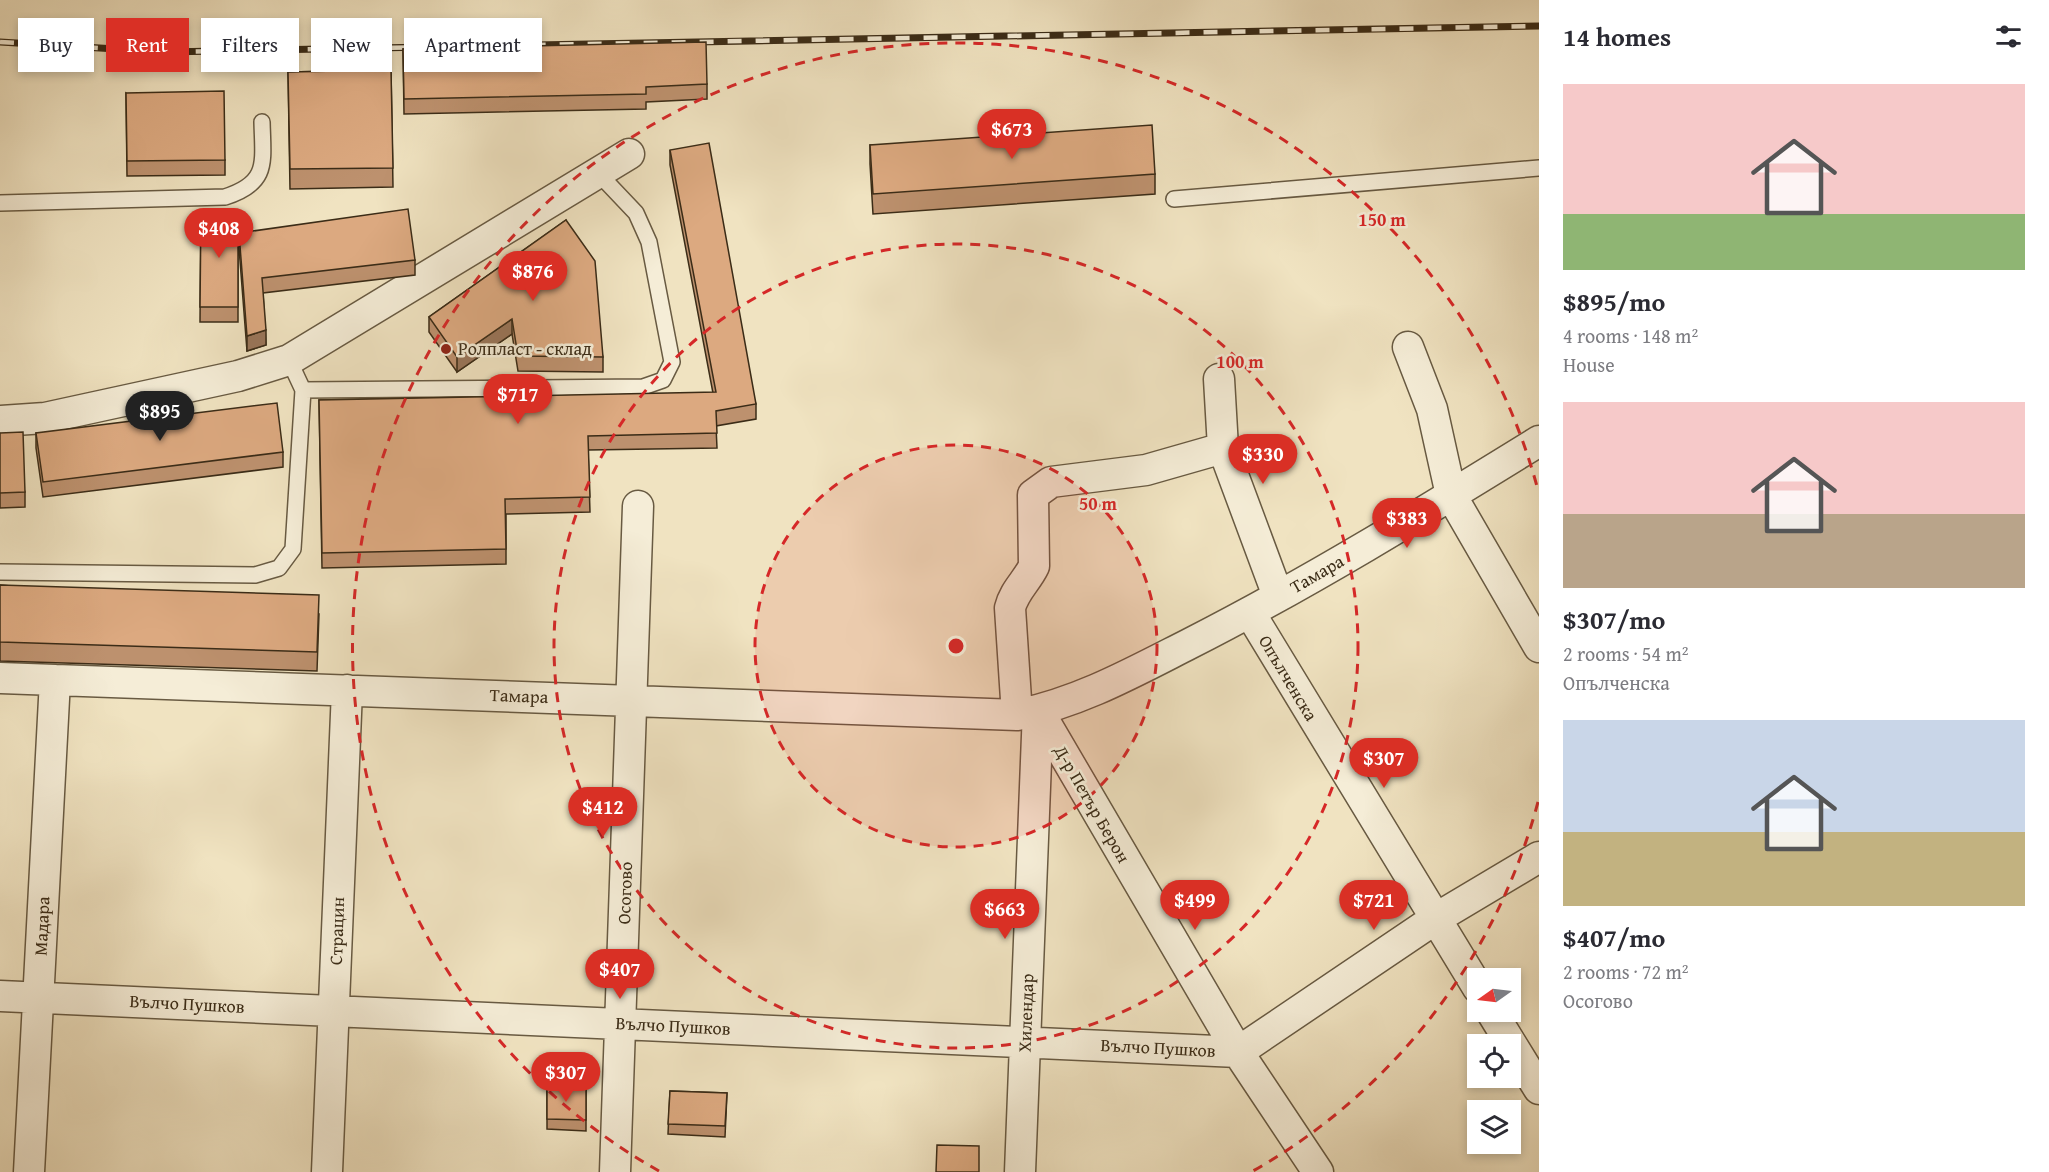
<!DOCTYPE html>
<meta charset="utf-8">
<style>
body{margin:0;font-family:"Gentium Book Plus",serif;background:#f2f2f3;color:#2b2b33;height:100vh;display:flex;flex-direction:column;font-size:22px;white-space:nowrap}
*{box-sizing:border-box;margin:0}
p{font-size:20px;color:#7c7c81}
.icon{flex:none;width:33px;height:33px;fill:none;stroke:currentColor;stroke-width:2;stroke-linecap:round;stroke-linejoin:round}
.map{position:relative;flex:1;overflow:hidden}
.sheet{display:flex;flex-direction:column;background:#fff;width:510px}
.sheet>*{flex:none}
.top-card{position:absolute;left:18px;top:18px;width:570px;height:54px;display:flex;gap:12px}
.needle{width:39px;rotate:256deg}
.buttons{position:absolute;left:1467px;top:968px;display:grid;gap:12px}
.buttons a{display:grid;place-items:center;width:54px;height:54px;border-radius:0px;background:#fff;box-shadow:0 3px 9px #0003;font-size:30px}
.price{position:absolute;translate:-50% -51px;padding:0 14px;border-radius:21px;background:#d93025;color:#fff;font-size:20px;line-height:39px;filter:drop-shadow(0 2px 3px #0008)}
.price::after{content:'';position:absolute;left:50%;top:36px;width:18px;height:14px;margin-left:-9px;background:inherit;clip-path:polygon(0 0,100% 0,50% 100%)}
.price.current{background:#222;color:#fff}
ul{padding:0;list-style:none}
li{display:grid;align-content:center;gap:12px;height:318px;padding:0 24px}
li span{display:grid;place-items:center;height:186px;border-radius:0px;color:#555}
li>.icon{margin-inline-start:auto}
span .icon{width:108px;height:108px;fill:#fffc;stroke-width:1}
li b{font-size:26px}
h2{display:flex;justify-content:space-between;align-items:center;height:72px;padding:0 24px;font-size:26px}
.chip{padding:0 21px;border-radius:0px;background:#fff;box-shadow:0 3px 9px #0003;font-size:21px;line-height:54px}
.chip.current{background:#d93025;color:#fff}
main{display:flex;flex:1;min-height:0}
.map>svg:first-child{display:block}
.lines{fill:none;stroke-linecap:round;stroke-linejoin:round}
.service-casing{stroke:#685a42;stroke-width:18}
.minor-casing{stroke:#685a42;stroke-width:33}
.service{stroke:#f5edd7;stroke-width:15}
.minor{stroke:#f5edd7;stroke-width:30}
.rail-casing{stroke:#3b2c17;stroke-width:7}
.rail{stroke:#f5edd7;stroke-width:4.5;stroke-dasharray:14;stroke-linecap:butt}
.wall{fill:#bd916e;stroke:#3b2c17;stroke-width:1.5}
.shaded-wall{fill:#9a765a;stroke:#3b2c17;stroke-width:1.5}
.building{fill:#dca980;stroke:#3b2c17;stroke-width:1.5}
.ring{fill:none;stroke:#d62828;stroke-width:3;stroke-dasharray:10 8}
.poi-dot{fill:#8f2418;stroke:#f5edd7;stroke-width:2}
.labels{text-anchor:middle;stroke-width:5;stroke-linejoin:round;paint-order:stroke}
.poi-label{font-size:18px;fill:#3b2c17;stroke:#f5edd7;text-anchor:start}
.street-label{font-size:18px;fill:#3b2c17;stroke:#f5edd7}
.centre{fill:#d62828;stroke:#f5edd7;stroke-width:3}
.ring-label{font-size:18px;text-anchor:middle;font-weight:bold;fill:#d62828;stroke:#f5edd7;stroke-width:5;stroke-linejoin:round;paint-order:stroke}
</style>
<main>
<div class="map">
<svg width="1539" height="1172" viewBox="0 0 1539 1172">
<rect width="100%" height="100%" fill="#f0e3c1"/>
<filter id="stains"><feTurbulence type="fractalNoise" baseFrequency=".00333" numOctaves="4"/><feColorMatrix values="0 0 0 0 .2 0 0 0 0 .09 0 0 0 0 .02 0 0 0 .5 -.17"/></filter>
<radialGradient id="worn" r=".72"><stop offset=".6" stop-color="#630" stop-opacity="0"/><stop offset="1" stop-color="#630" stop-opacity=".3"/></radialGradient>
<g class="lines">
<g class="service-casing">
<path id="service" d="M 1174,199 L 1539,168
M 0,203 L 225,197 C 269,183 263,163 262,122
M 303,390 L 643,387 L 663,380 L 672,362 L 649,242 L 636,213 L 599,174
M 0,572 L 255,575 L 279,568 L 293,549 L 303,390 L 289,360"/>
</g>
<g class="minor-casing">
<path id="minor" d="M 1408,347 L 1432,409 L 1451,495 L 1539,647
M 1219,379 L 1223,448 L 1278,596
M 0,421 L 45,418 L 238,376 L 289,360 L 629,154
M 1250,613 L 1478,988
M 0,678 L 1017,715 C 1080,702 1132,673 1189,644 C 1309,583 1424,512 1539,441
M 1038,710 L 1238,1052 L 1318,1172
M 1017,715 L 1010,608 C 1014,591 1027,581 1034,566 L 1033,495 L 1051,482 L 1146,470 L 1223,448
M 0,996 L 1238,1052 L 1435,919 L 1539,857
M 1491,1011 L 1539,1089
M 29,1172 L 55,680
M 327,1172 L 347,690
M 615,1172 L 638,506
M 1020,1172 L 1038,710"/>
</g>
<use href="#service" class="service"/>
<use href="#minor" class="minor"/>
<g class="rail-casing">
<path id="rail" d="M 0,42 L 166,52 L 1539,26"/>
</g>
<use href="#rail" class="rail"/>
</g>
<path class="wall" d="M 403,49 L 707,84 L 707,99 L 646,102 L 646,109 L 404,114 Z
M 391,70 L 393,187 L 290,189 L 288,72 Z
M 126,93 L 225,160 L 225,175 L 127,176 Z
M 870,145 L 1155,174 L 1155,194 L 873,214 L 870,164 Z
M 670,150 L 756,404 L 756,419 L 716,426 L 717,448 L 588,450 L 590,512 L 506,514 L 506,564 L 322,568 L 319,400 L 713,393 L 670,165 Z
M 201,210 L 238,210 L 238,322 L 200,322 Z
M 566,220 L 603,357 L 603,372 L 518,371 L 512,334 L 457,372 L 429,332 L 429,317 Z
M 239,233 L 415,260 L 415,275 L 263,293 L 266,345 L 247,351 L 239,248 Z
M 0,433 L 25,492 L 25,507 L 0,508 Z
M 36,433 L 283,452 L 283,467 L 43,497 L 36,448 Z
M 0,585 L 319,614 L 317,671 L 0,661 Z
M 547,1087 L 586,1088 L 586,1131 L 547,1129 Z
M 670,1091 L 727,1093 L 725,1137 L 668,1134 Z"/>
<path class="shaded-wall" d="M 512,319 L 512,334 L 457,372 L 457,357 Z
M 266,330 L 266,345 L 247,351 L 247,336 Z"/>
<path class="building" d="M 706,42 L 707,84 L 646,87 L 646,94 L 404,99 L 403,49 Z
M 391,70 L 393,168 L 290,169 L 288,72 Z
M 224,91 L 225,160 L 127,161 L 126,93 Z
M 1152,125 L 1155,174 L 873,194 L 870,145 Z
M 709,143 L 756,404 L 716,411 L 717,433 L 588,436 L 590,497 L 505,499 L 506,549 L 322,553 L 319,400 L 716,392 L 670,150 Z
M 408,209 L 415,260 L 262,278 L 266,330 L 247,336 L 239,233 Z
M 201,210 L 238,210 L 238,307 L 200,307 Z
M 566,220 L 595,261 L 603,357 L 518,356 L 512,319 L 457,357 L 429,317 Z
M 277,403 L 283,452 L 43,482 L 36,433 Z
M 23,432 L 25,492 L 0,493 L 0,433 Z
M 0,585 L 319,595 L 317,652 L 0,642 Z
M 547,1087 L 586,1088 L 586,1120 L 547,1119 Z
M 670,1091 L 727,1093 L 725,1126 L 668,1124 Z
M 937,1145 L 979,1146 L 979,1172 L 936,1172 Z"/>
<circle cx="956" cy="646" r="201" fill="#d62828" fill-opacity=".12"/>
<g class="ring">
<circle cx="956" cy="646" r="201"/>
<circle cx="956" cy="646" r="402"/>
<path d="M1538 802A603 603 0 0 1 1253 1171M659 1171A603 603 0 1 1 1538 490"/>
</g>
<circle class="poi-dot" cx="446" cy="349" r="6"/>
<g class="labels">
<g class="poi-label">
<text x="458" y="355">Ролпласт - склад</text>
</g>
<g class="street-label">
<text transform="translate(1317 574) rotate(-30)" y="6">Тамара</text>
<text transform="translate(1288 678) rotate(59)" y="6">Опълченска</text>
<text transform="translate(519 696) rotate(2)" y="6">Тамара</text>
<text transform="translate(1092 804) rotate(60)" y="6">Д-р Петър Берон</text>
<text transform="translate(625 893) rotate(-88)" y="6">Осогово</text>
<text transform="translate(42 926) rotate(-87)" y="6">Мадара</text>
<text transform="translate(337 931) rotate(-88)" y="6">Страцин</text>
<text transform="translate(187 1004) rotate(3)" y="6">Вълчо Пушков</text>
<text transform="translate(1026 1013) rotate(-88)" y="6">Хилендар</text>
<text transform="translate(673 1026) rotate(3)" y="6">Вълчо Пушков</text>
<text transform="translate(1158 1048) rotate(3)" y="6">Вълчо Пушков</text>
</g>
</g>
<circle cx="956" cy="646" r="9" class="centre"/>
<g class="ring-label">
<text x="1382" y="226">150 m</text>
<text x="1240" y="368">100 m</text>
<text x="1098" y="510">50 m</text>
</g>
<rect width="100%" height="100%" filter="url(#stains)"/>
<rect width="100%" height="100%" fill="url(#worn)"/>
</svg>
<div class="buttons">
<a><svg class="needle" viewBox="-14 -14 28 28"><path d="M0-13l5 13h-10z" fill="#e53935"/><path d="M0 13l5-13h-10z" fill="#7c7c81"/></svg></a>
<a><svg class="icon" aria-label="locate" viewBox="0 0 24 24"><circle cx="12" cy="12" r="6"/><path d="M12 2v4M12 18v4M2 12h4M18 12h4"/></svg></a>
<a><svg class="icon" aria-label="layers" viewBox="0 0 24 24"><path d="M12 4l9 5-9 5-9-5zM3 14l9 5 9-5"/></svg></a>
</div>
<b class="price" style="left:1012px;top:160px">$673</b>
<b class="price" style="left:219px;top:259px">$408</b>
<b class="price" style="left:533px;top:302px">$876</b>
<b class="price" style="left:518px;top:425px">$717</b>
<b class="price current" style="left:160px;top:442px">$895</b>
<b class="price" style="left:1263px;top:485px">$330</b>
<b class="price" style="left:1407px;top:549px">$383</b>
<b class="price" style="left:1384px;top:789px">$307</b>
<b class="price" style="left:603px;top:838px">$412</b>
<b class="price" style="left:1195px;top:931px">$499</b>
<b class="price" style="left:1374px;top:931px">$721</b>
<b class="price" style="left:1005px;top:940px">$663</b>
<b class="price" style="left:620px;top:1000px">$407</b>
<b class="price" style="left:566px;top:1103px">$307</b>
<div class="top-card">
<a class="chip">Buy</a>
<a class="chip current">Rent</a>
<a class="chip">Filters</a>
<a class="chip">New</a>
<a class="chip">Apartment</a>
</div>
</div>
<section class="sheet">
<h2>14 homes<svg class="icon" aria-label="filters" viewBox="0 0 24 24"><path d="M4 7h16M4 17h16"/><circle cx="9" cy="7" r="2"/><circle cx="15" cy="17" r="2"/></svg></h2>
<ul>
<li><span style="background:linear-gradient(#f6c9c9 70%,#8fb573 0)"><svg class="icon" aria-label="home" viewBox="0 0 24 24"><path d="M3 11l9-7 9 7M6 9v11h12V9"/></svg></span><div><b>$895/mo</b><p>4 rooms · 148 m²</p><p>House</p></div></li>
<li><span style="background:linear-gradient(#f6c9c9 60%,#b9a48a 0)"><svg class="icon" aria-label="home" viewBox="0 0 24 24"><path d="M3 11l9-7 9 7M6 9v11h12V9"/></svg></span><div><b>$307/mo</b><p>2 rooms · 54 m²</p><p>Опълченска</p></div></li>
<li><span style="background:linear-gradient(#c9d6e8 60%,#c2b280 0)"><svg class="icon" aria-label="home" viewBox="0 0 24 24"><path d="M3 11l9-7 9 7M6 9v11h12V9"/></svg></span><div><b>$407/mo</b><p>2 rooms · 72 m²</p><p>Осогово</p></div></li>
</ul>
</section>
</main>
